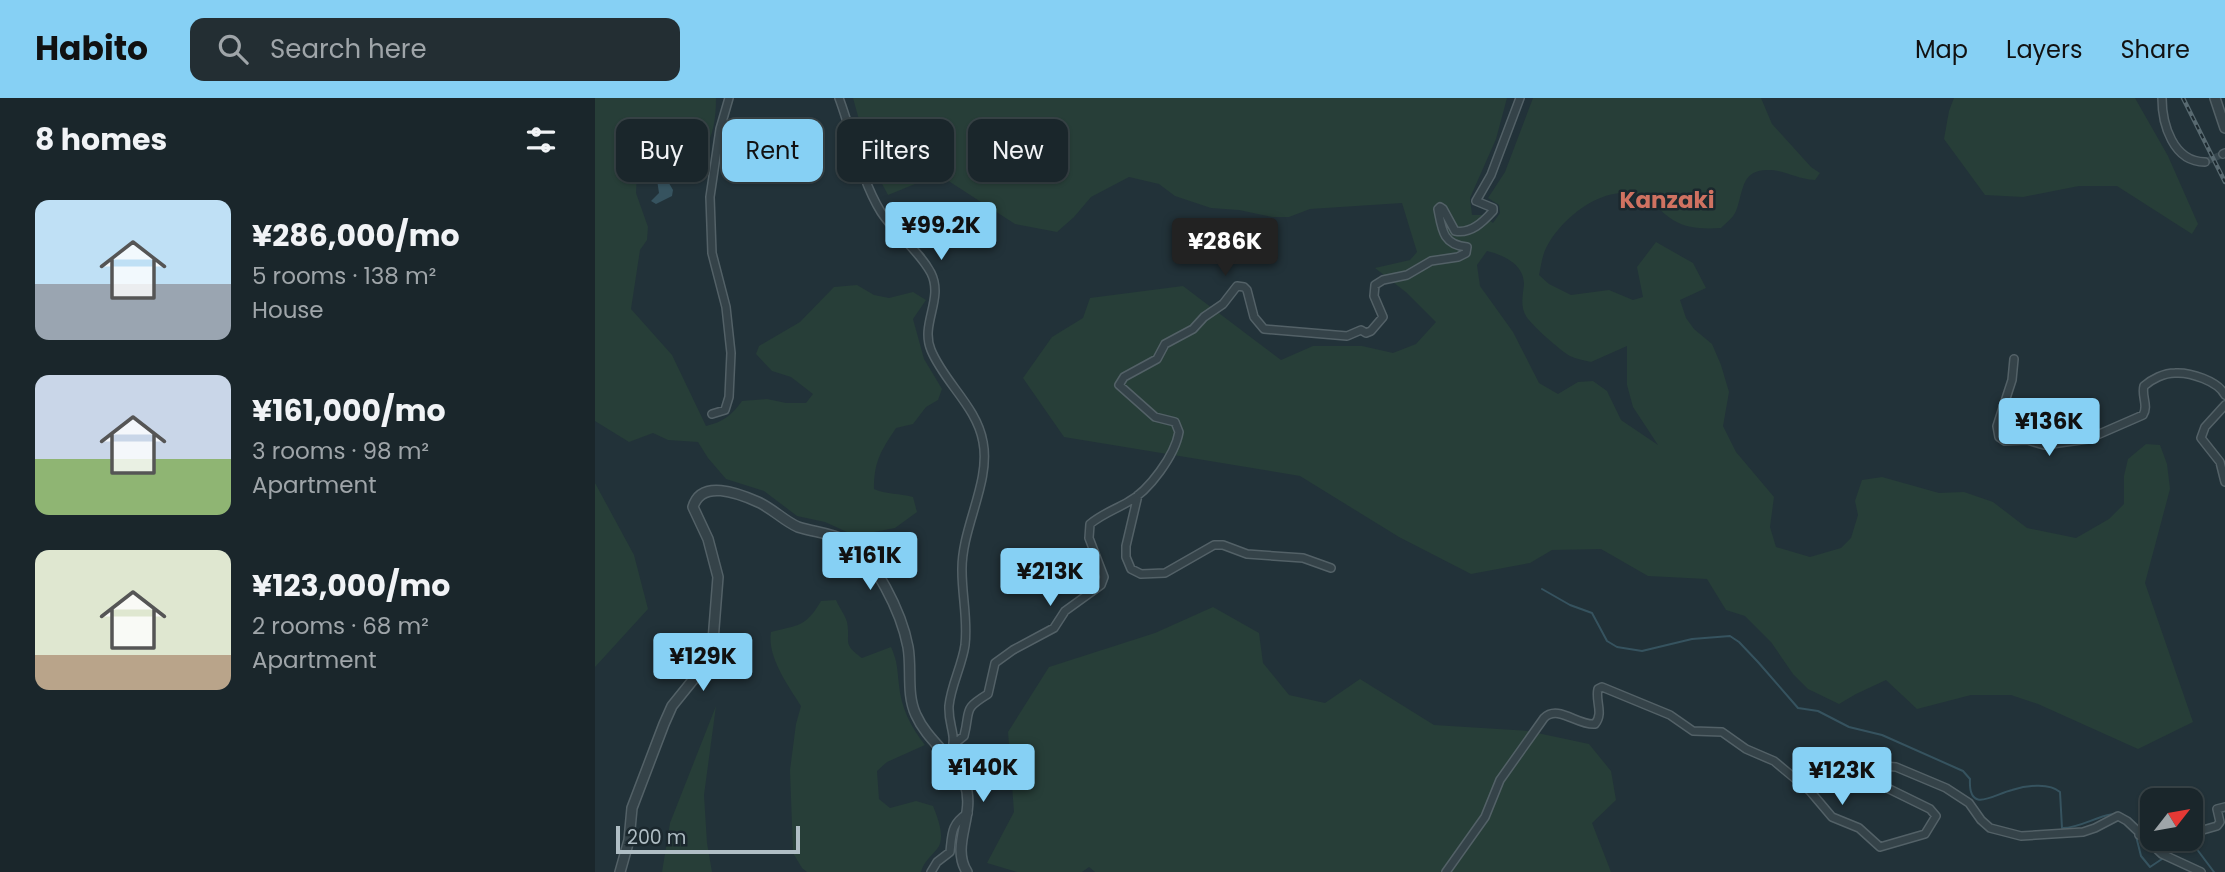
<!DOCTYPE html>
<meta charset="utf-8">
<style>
body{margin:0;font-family:Poppins,sans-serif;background:#232e33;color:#f1f3f6;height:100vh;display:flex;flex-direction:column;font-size:26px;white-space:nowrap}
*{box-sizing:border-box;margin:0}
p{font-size:23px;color:#9fa5a9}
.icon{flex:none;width:38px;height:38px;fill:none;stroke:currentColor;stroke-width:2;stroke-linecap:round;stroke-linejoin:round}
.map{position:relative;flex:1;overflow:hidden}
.drawer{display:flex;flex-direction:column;background:#1a262b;width:595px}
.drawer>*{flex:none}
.banner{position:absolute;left:21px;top:21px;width:665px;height:63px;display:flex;gap:14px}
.needle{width:46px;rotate:59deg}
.controls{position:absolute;left:1545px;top:690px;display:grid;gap:14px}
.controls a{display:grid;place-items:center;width:63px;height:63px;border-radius:14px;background:#1a262b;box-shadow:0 2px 5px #0004,0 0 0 2px #384347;font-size:35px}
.scale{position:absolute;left:21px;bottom:18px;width:184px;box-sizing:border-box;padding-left:7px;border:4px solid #b0bec5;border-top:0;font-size:19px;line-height:24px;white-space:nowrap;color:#b0bec5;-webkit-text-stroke:5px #1b282e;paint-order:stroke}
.price{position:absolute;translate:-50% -60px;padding:0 16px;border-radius:7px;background:#86d0f4;color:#111;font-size:23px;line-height:46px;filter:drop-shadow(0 2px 4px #0008)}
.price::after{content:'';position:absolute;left:50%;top:42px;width:21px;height:16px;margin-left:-10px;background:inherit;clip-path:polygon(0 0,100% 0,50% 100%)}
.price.current{background:#222;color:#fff}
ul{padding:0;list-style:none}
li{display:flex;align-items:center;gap:21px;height:175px;padding:0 35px}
li span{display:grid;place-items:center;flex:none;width:196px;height:140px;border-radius:14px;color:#555}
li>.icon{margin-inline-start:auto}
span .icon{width:84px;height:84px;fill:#fffc;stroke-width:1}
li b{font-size:30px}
h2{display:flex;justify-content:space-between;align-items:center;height:84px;padding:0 35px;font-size:30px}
.chip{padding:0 24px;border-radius:14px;background:#1a262b;box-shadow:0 2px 5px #0004,0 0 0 2px #384347;font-size:24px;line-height:63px}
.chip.current{background:#86d0f4;color:#111}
header{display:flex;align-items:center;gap:42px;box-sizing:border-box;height:98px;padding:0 35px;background:#86d0f4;color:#111}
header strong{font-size:33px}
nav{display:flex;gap:38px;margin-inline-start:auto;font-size:24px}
.search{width:490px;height:63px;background:#232e33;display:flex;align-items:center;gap:18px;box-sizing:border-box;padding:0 24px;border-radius:14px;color:#9fa5a9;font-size:26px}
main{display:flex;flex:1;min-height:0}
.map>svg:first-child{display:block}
.green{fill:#273e38;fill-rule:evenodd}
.water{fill:#36535f}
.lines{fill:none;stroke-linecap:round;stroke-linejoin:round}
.stream{stroke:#36535f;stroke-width:2}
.minor-tunnel{stroke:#37474e;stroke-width:7;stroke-dasharray:7 3.5;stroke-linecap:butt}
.minor-casing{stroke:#536167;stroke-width:10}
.tertiary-casing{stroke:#536167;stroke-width:12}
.minor{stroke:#354349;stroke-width:7}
.tertiary{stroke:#354349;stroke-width:9}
.rail-casing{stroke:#586970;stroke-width:4.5}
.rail{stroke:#1b282e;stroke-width:2;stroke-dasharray:5;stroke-linecap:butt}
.labels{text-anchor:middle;stroke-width:5;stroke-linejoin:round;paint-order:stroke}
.quarter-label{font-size:23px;font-weight:bold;fill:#d07261;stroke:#1b282e}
</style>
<header>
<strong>Habito</strong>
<div class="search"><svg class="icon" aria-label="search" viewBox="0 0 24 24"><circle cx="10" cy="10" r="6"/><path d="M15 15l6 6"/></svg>Search here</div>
<nav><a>Map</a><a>Layers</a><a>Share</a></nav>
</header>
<main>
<section class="drawer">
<h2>8 homes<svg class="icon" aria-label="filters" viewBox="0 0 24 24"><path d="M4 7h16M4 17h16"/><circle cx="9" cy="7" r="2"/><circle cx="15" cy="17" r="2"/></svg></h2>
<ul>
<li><span style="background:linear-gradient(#bfe0f5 60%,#9aa5b1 0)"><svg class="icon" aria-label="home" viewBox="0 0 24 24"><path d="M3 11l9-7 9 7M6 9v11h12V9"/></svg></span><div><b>¥286,000/mo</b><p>5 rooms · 138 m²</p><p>House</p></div></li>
<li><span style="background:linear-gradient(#c9d6e8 60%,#8fb573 0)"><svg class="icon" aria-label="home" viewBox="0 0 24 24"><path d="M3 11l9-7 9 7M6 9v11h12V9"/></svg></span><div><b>¥161,000/mo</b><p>3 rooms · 98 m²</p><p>Apartment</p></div></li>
<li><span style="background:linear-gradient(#dfe7d0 75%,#b9a48a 0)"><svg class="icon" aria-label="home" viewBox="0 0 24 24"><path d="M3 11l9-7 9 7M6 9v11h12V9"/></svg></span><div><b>¥123,000/mo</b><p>2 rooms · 68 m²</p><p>Apartment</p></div></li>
</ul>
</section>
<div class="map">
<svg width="1630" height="774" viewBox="0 0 1630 774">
<rect width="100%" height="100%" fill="#223239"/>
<path class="green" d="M 0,0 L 121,0 C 121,18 119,38 108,53 C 90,55 80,48 66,39 L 57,58 L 42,76 L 41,95 L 53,129 L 52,142 L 45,152 L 36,211 L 77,257 L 111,328 C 128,324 137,317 147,303 L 172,301 L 191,305 L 211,305 L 218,296 L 196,279 L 177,273 L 161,256 L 164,248 L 205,224 L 239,189 L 262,187 L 279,197 L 294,200 L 318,194 L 331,202 L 318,221 L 329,261 L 347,291 L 343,302 L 331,309 L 318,326 L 301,330 C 286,353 279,363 279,391 C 293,397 304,395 318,399 L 322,414 L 300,430 L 279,434 L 252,434 L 230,424 L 202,418 L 169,393 L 131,381 L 113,360 L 103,344 L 73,342 L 58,335 L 34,344 L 0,323 Z
M 258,0 L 912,0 L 901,41 L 875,100 L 877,117 L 887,117 L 898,125 L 905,115 L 904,107 L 893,100 L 910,74 L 938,0 L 1166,0 L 1177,26 L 1216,69 L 1225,75 L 1220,82 C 1202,81 1191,73 1176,72 C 1145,70 1149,93 1141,113 C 1138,120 1131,125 1126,130 C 1109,131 1093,131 1078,122 C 1066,115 1057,101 1043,97 C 1008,86 966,120 951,150 C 947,158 946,168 944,177 L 954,186 L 976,197 L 1014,192 L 1038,202 L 1048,199 L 1042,169 L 1061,144 L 1098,165 L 1111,190 L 1085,202 L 1091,220 L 1099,231 L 1117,246 L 1126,267 L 1134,294 L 1128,328 L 1141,354 L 1179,399 L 1175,429 L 1181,449 L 1215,459 L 1246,450 L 1256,440 L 1263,417 L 1260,403 L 1267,382 L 1287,379 L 1344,395 L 1369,394 L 1398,404 L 1432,430 L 1481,440 L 1514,421 L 1529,406 L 1529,378 L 1533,361 L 1551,346 L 1565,347 L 1572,366 L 1575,391 L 1550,485 L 1598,624 L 1543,651 L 1443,606 L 1416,597 L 1376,597 L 1322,611 L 1291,582 L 1261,596 L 1244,606 L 1213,591 L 1198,576 L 1176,544 L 1150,518 L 1131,512 L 1112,481 L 1053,478 L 1006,451 L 957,452 L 935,465 L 876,476 L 804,439 L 705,378 L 469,339 L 428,280 L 457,239 L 488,220 L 495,200 L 588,188 L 686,262 L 718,248 L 767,248 L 798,255 L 821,246 L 841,224 L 812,195 L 780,170 L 815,162 L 822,154 L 807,105 L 715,111 L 694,119 L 677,119 L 644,112 L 616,110 L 580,98 L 564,86 L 534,79 L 496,99 L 479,119 L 462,134 L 420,126 L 352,82 L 345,76 L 335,59 L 324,71 L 320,86 L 293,97 L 276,65 ZM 892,153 C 908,157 929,166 929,186 C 928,197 925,208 931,218 C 936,227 966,253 975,258 C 981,261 989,262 996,264 L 1032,248 L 1032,287 L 1038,309 L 1063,347 L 1026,322 L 1012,293 L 998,283 L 983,284 L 963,296 L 944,285 L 918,234 L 885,188 L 882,167 Z
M 1359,0 L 1540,0 L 1573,58 L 1603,126 L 1597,136 L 1522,88 L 1484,88 L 1428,99 L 1390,97 L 1349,41 L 1354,13 Z
M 0,385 L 39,457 L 53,511 L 0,569 Z
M 241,502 C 244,509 250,517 252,524 C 256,544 246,545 267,560 L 296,549 C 303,565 302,571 304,587 C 306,610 316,629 330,647 L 292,664 L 282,673 L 284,701 L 295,710 L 321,703 L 338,708 C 343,720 351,741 342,751 C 335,760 329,763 326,774 L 212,774 L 207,770 L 198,755 L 195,672 L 201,626 L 206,608 C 193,587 172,559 176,534 C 203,527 211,529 226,503 Z
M 618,509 L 664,535 L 668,565 L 694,597 L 730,605 L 765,581 L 839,627 L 933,633 L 994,646 L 1016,673 L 1021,702 L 997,725 L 1016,774 L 500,774 L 494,769 L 487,774 L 422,774 L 392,765 L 419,714 L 413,634 L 454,569 L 560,535 Z
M 121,608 L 109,697 L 112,745 L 117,774 L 67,774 L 75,725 Z"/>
<path class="water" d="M 66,79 L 71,80 L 78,92 L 77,98 L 61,106 L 56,103 L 64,95 L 62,82 Z"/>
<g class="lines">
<path class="stream" d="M 947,491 L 975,507 L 997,515 L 1012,543 L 1022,549 L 1047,553 L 1097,541 L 1135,538 L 1144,544 L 1163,564 L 1203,610 L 1223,613 L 1254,629 L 1287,637 L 1368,673 L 1375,681 C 1373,717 1399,696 1417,692 C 1430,688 1454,684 1465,694 L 1467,730 C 1489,731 1516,707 1533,720
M 1541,738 L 1546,758 L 1555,769 L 1570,759
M 1574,756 L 1591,741 L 1598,746 L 1619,774"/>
<path class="minor-tunnel" d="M 1610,64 L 1628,56"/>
<g class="minor-casing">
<path id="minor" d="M 244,0 C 258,37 265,80 286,114 C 300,136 324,152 336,175 C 349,201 325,226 336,252 C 349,284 382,309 388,344 C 396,385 366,430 367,473 C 367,498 373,522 370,547 C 367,568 356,587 354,608 C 353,631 364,636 354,660
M 1567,0 C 1567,26 1578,64 1610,64
M 1628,56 L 1630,55
M 1419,261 L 1417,282 L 1402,328 L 1404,339 L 1410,343 L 1432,342 L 1449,347 L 1493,341 L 1548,317 C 1554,308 1546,298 1549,288 C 1557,281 1569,275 1580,275 C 1595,274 1623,283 1630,297
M 1630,307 L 1610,329 L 1606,340 L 1625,364 L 1630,384
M 117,316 L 130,312 L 134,299 L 136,255 L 131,209 L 117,155 L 115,99 L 125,31 L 134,0
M 543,397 L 531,448 L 531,459 L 536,471 L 546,476 L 570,475 L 619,447 L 628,447 L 652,456 L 708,460 L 736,470
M 359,646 L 369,638 C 376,611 367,612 393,596 L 400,565 L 418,552 L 459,530 L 470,513 L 506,487 L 509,479 L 494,440 L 495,426 C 507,416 519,412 533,404 C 554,393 580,357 584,334 L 580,324 L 560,319 L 524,287 L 529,279 L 562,261 L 570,246 L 598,231 L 609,219 L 628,206 L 642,188 L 649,189 L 652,192 L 659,219 L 669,231 L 752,238 L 766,232 L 771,235 L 776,233 L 788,219 L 779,198 L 780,187 L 788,182 L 812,177 L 836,163 L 863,159 L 871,155 L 872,149 C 848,147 847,132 843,111 L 845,109 L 848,111 L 860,133 C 876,136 888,124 898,113 L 898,110 L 881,103 L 896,77 L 925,0
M 1596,722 L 1608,732 L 1622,728 L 1625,724 L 1622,711 L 1630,709
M 1544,737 L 1549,734 L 1558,736
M 336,774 L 342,764 L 355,754 C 357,735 356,726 373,715
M 851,774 L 890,719 L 905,682 L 949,620 C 963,606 983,628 1000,626 C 1009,615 1000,603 1003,591 L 1007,589 L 1075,617 L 1098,633 L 1127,634 L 1151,651 L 1179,663 L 1215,693 L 1237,719 L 1264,730 L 1285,749 L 1330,736 L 1341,718 L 1335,711 L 1282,685 L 1280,679 L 1283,670 L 1288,668 L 1301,669 L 1351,690 L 1374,705 L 1386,722 L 1395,730 L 1426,738 L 1488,734 L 1500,730 L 1523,718 L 1532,723 L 1567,756 L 1606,774"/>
</g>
<g class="tertiary-casing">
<path id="tertiary" d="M 1620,0 L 1630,30
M 25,774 L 34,742 L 37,710 L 69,626 L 77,608 L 106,572 L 118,543 L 123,479 L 113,441 L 98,409 C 106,381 143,395 163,404 C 177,410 189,423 203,429 C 218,434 235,435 249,442 C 280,457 307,517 313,549 C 317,571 311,596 321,617 C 333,644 360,659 370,686 C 381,717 355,747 372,774"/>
</g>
<use href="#minor" class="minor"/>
<use href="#tertiary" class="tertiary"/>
<g class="rail-casing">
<path id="rail" d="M 1588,0 L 1630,84"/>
</g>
<use href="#rail" class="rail"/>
</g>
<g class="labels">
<g class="quarter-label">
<text x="1072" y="110">Kanzaki</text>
</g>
</g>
</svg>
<div class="controls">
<a><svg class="needle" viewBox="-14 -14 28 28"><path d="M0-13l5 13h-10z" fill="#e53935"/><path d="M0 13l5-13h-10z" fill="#9fa5a9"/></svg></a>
</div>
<div class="scale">200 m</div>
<b class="price" style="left:346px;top:164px">¥99.2K</b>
<b class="price current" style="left:630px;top:180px">¥286K</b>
<b class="price" style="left:1454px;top:360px">¥136K</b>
<b class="price" style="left:275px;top:494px">¥161K</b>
<b class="price" style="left:455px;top:510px">¥213K</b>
<b class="price" style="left:108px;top:595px">¥129K</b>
<b class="price" style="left:388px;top:706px">¥140K</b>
<b class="price" style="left:1247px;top:709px">¥123K</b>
<div class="banner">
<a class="chip">Buy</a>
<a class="chip current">Rent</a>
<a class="chip">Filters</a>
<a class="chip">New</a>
</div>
</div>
</main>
